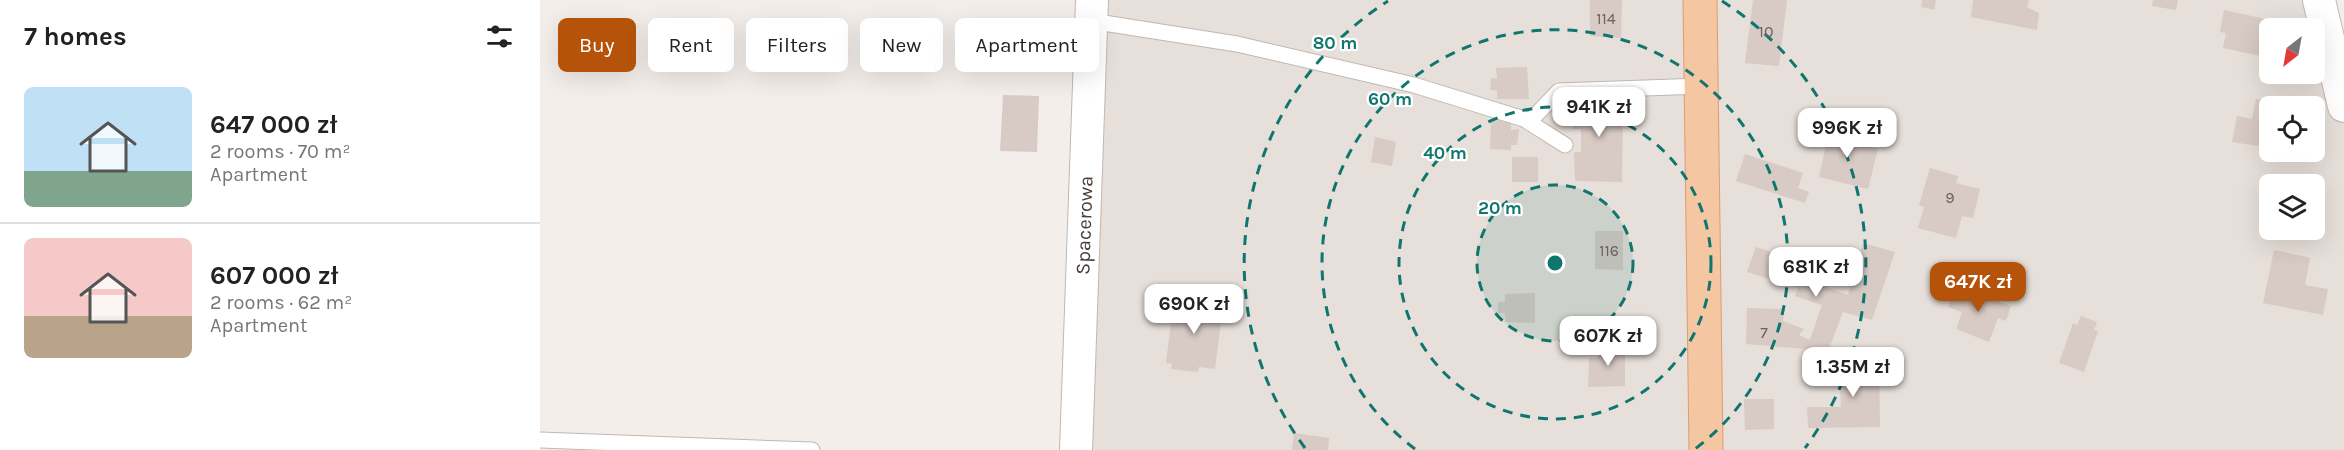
<!DOCTYPE html>
<meta charset="utf-8">
<style>
body{margin:0;font-family:Karla,sans-serif;background:#f2f2f2;color:#222;height:100vh;display:flex;flex-direction:column;font-size:22px;white-space:nowrap}
*{box-sizing:border-box;margin:0}
p{font-size:20px;color:#767676}
.icon{flex:none;width:33px;height:33px;fill:none;stroke:currentColor;stroke-width:2;stroke-linecap:round;stroke-linejoin:round}
.map{position:relative;flex:1;overflow:hidden}
.side{display:flex;flex-direction:column;background:#fff;width:540px}
.side>*{flex:none}
.guide{position:absolute;left:18px;top:18px;width:570px;height:54px;display:flex;gap:12px}
.needle{width:39px;rotate:211deg}
.buttons{position:absolute;left:1719px;top:18px;display:grid;gap:12px}
.buttons a{display:grid;place-items:center;width:66px;height:66px;border-radius:9px;background:#fff;box-shadow:0 6px 24px #0002;font-size:30px}
.price{position:absolute;translate:-50% -51px;padding:0 14px;border-radius:12px;background:#fff;color:#222;font-size:20px;line-height:39px;filter:drop-shadow(0 2px 3px #0008)}
.price::after{content:'';position:absolute;left:50%;top:36px;width:18px;height:14px;margin-left:-9px;background:inherit;clip-path:polygon(0 0,100% 0,50% 100%)}
.price.active{background:#b45309;color:#fff}
ul{padding:0;list-style:none}
li{display:flex;align-items:center;gap:18px;height:150px;padding:0 24px}
li+li{border-top:2px solid #e0e0e0}
li span{display:grid;place-items:center;flex:none;width:168px;height:120px;border-radius:9px;color:#555}
li>.icon{margin-inline-start:auto}
span .icon{width:72px;height:72px;fill:#fffc;stroke-width:1}
li b{font-size:26px}
h2{display:flex;justify-content:space-between;align-items:center;height:72px;padding:0 24px;font-size:26px}
.tag{padding:0 21px;border-radius:9px;background:#fff;box-shadow:0 6px 24px #0002;font-size:21px;line-height:54px}
.tag.active{background:#b45309;color:#fff}
main{display:flex;flex:1;min-height:0}
.map>svg:first-child{display:block}
.residential{fill:#e7dfd9;fill-rule:evenodd}
.building{fill:#d8cac4}
.lines{fill:none;stroke-linecap:round;stroke-linejoin:round}
.service-casing{stroke:#c2b7b1;stroke-width:17}
.minor-casing{stroke:#c2b7b1;stroke-width:34}
.primary-casing{stroke:#da9d73;stroke-width:35}
.service{stroke:#fff;stroke-width:15}
.minor{stroke:#fff;stroke-width:32}
.primary{stroke:#f5c6a2;stroke-width:33}
.ring{fill:none;stroke:#0f766e;stroke-width:3;stroke-dasharray:10 8}
.labels{text-anchor:middle;stroke-width:4.5;stroke-linejoin:round;paint-order:stroke}
.number-label{font-size:16px;fill:#6b615c}
.street-label{font-size:20px;fill:#473e39;stroke:#fff}
.centre{fill:#0f766e;stroke:#fff;stroke-width:3}
.ring-label{font-size:18px;text-anchor:middle;font-weight:bold;fill:#0f766e;stroke:#fff;stroke-width:4.5;stroke-linejoin:round;paint-order:stroke}
</style>
<main>
<section class="side">
<h2>7 homes<svg class="icon" aria-label="filters" viewBox="0 0 24 24"><path d="M4 7h16M4 17h16"/><circle cx="9" cy="7" r="2"/><circle cx="15" cy="17" r="2"/></svg></h2>
<ul>
<li><span style="background:linear-gradient(#bfe0f5 70%,#7fa58c 0)"><svg class="icon" aria-label="home" viewBox="0 0 24 24"><path d="M3 11l9-7 9 7M6 9v11h12V9"/></svg></span><div><b>647 000 zł</b><p>2 rooms · 70 m²</p><p>Apartment</p></div></li>
<li><span style="background:linear-gradient(#f6c9c9 65%,#b9a48a 0)"><svg class="icon" aria-label="home" viewBox="0 0 24 24"><path d="M3 11l9-7 9 7M6 9v11h12V9"/></svg></span><div><b>607 000 zł</b><p>2 rooms · 62 m²</p><p>Apartment</p></div></li>
</ul>
</section>
<div class="map">
<svg width="1804" height="450" viewBox="0 0 1804 450">
<rect width="100%" height="100%" fill="#f4eeeb"/>
<path class="residential" d="M 562,0 L 1779,0 L 1804,106 L 1804,450 L 551,450 ZM 1730,28 L 1774,28 L 1774,74 L 1730,74 ZM 1730,106 L 1774,106 L 1774,152 L 1730,152 ZM 1730,184 L 1774,184 L 1774,230 L 1730,230 Z"/>
<path class="building" d="M 1050,0 L 1082,0 L 1081,38 L 1050,36 Z
M 1213,0 L 1247,0 L 1239,66 L 1205,63 Z
M 1382,0 L 1396,0 L 1394,10 L 1381,7 Z
M 1433,0 L 1489,0 L 1487,7 L 1499,13 L 1497,30 L 1431,17 Z
M 1613,0 L 1638,0 L 1636,10 L 1612,6 Z
M 1684,10 L 1730,20 L 1724,39 L 1730,40 L 1730,58 L 1683,48 L 1686,33 L 1680,32 Z
M 987,67 L 989,99 L 957,99 L 957,90 L 950,90 L 951,78 L 957,78 L 956,68 Z
M 463,95 L 499,96 L 497,152 L 460,151 Z
M 1033,95 L 1083,95 L 1082,182 L 1035,181 L 1034,152 L 1041,152 L 1041,129 L 1033,129 Z
M 1716,99 L 1752,105 L 1730,106 L 1730,148 L 1692,142 L 1697,116 L 1712,119 Z
M 951,120 L 971,121 L 971,130 L 979,129 L 977,145 L 971,145 L 971,150 L 950,149 Z
M 1290,126 L 1317,133 L 1315,143 L 1338,149 L 1328,189 L 1279,177 Z
M 835,137 L 856,142 L 852,166 L 831,162 Z
M 1205,154 L 1263,173 L 1258,188 L 1269,192 L 1265,203 L 1196,181 Z
M 972,157 L 998,157 L 998,182 L 972,182 Z
M 1390,168 L 1418,176 L 1416,183 L 1440,189 L 1433,218 L 1422,216 L 1416,238 L 1378,228 L 1384,207 L 1379,205 Z
M 1055,231 L 1083,231 L 1083,270 L 1055,269 Z
M 1323,243 L 1355,252 L 1332,320 L 1303,312 L 1288,351 L 1206,344 L 1207,308 L 1244,309 L 1243,321 L 1264,329 L 1259,335 L 1270,340 L 1282,305 L 1255,296 L 1258,288 L 1207,272 L 1216,247 L 1281,268 L 1280,275 L 1291,278 L 1288,288 L 1308,295 Z
M 1734,250 L 1770,258 L 1765,285 L 1788,289 L 1783,315 L 1723,303 Z
M 1416,287 L 1471,306 L 1466,321 L 1458,318 L 1449,342 L 1416,329 L 1422,312 L 1408,307 Z
M 995,293 L 995,323 L 966,322 L 965,313 L 958,313 L 958,302 L 965,302 L 965,294 Z
M 653,299 L 664,301 L 666,304 L 683,306 L 675,369 L 659,367 L 658,372 L 631,369 L 632,364 L 626,363 L 632,314 L 629,311 L 630,305 L 633,301 L 650,303 Z
M 1541,316 L 1557,322 L 1554,330 L 1558,331 L 1544,372 L 1519,363 L 1533,323 L 1537,325 Z
M 1058,346 L 1085,346 L 1085,386 L 1048,387 L 1049,358 L 1058,358 Z
M 1339,359 L 1340,427 L 1268,428 L 1267,407 L 1301,407 L 1299,361 Z
M 1204,399 L 1234,399 L 1234,429 L 1205,430 Z
M 754,433 L 789,438 L 788,450 L 752,450 Z"/>
<g class="lines">
<g class="service-casing">
<path id="service" d="M 551,21 L 697,44 L 874,85 L 984,119 L 1025,145
M 989,122 L 1019,91 L 1162,86
M 0,440 L 272,450"/>
</g>
<g class="minor-casing">
<g id="minor">
<path d="M 1779,0 L 1804,106"/>
<path id="s1" d="M 536,450 L 552,0"/>
</g>
</g>
<g class="primary-casing">
<path id="primary" d="M 1160,0 L 1166,450"/>
</g>
<use href="#service" class="service"/>
<use href="#minor" class="minor"/>
<use href="#primary" class="primary"/>
</g>
<circle cx="1015" cy="263" r="78" fill="#0f766e" fill-opacity=".12"/>
<g class="ring">
<circle cx="1015" cy="263" r="78"/>
<circle cx="1015" cy="263" r="156"/>
<path d="M875 449A233 233 0 1 1 1155 449"/>
<path d="M765 448A311 311 0 0 1 848 1M1182 1A311 311 0 0 1 1265 448"/>
</g>
<g class="labels">
<g class="number-label">
<text x="1066" y="24">114</text>
<text x="1226" y="37">10</text>
<text x="1410" y="203">9</text>
<text x="1069" y="256">116</text>
<text x="1224" y="338">7</text>
</g>
<g class="street-label">
<text dy="7" stroke="none"><textPath href="#s1" startOffset="225">Spacerowa</textPath></text>
</g>
</g>
<circle cx="1015" cy="263" r="9" class="centre"/>
<g class="ring-label">
<text x="795" y="49">80 m</text>
<text x="850" y="105">60 m</text>
<text x="905" y="159">40 m</text>
<text x="960" y="214">20 m</text>
</g>
</svg>
<div class="buttons">
<a><svg class="needle" viewBox="-14 -14 28 28"><path d="M0-13l5 13h-10z" fill="#e53935"/><path d="M0 13l5-13h-10z" fill="#767676"/></svg></a>
<a><svg class="icon" aria-label="locate" viewBox="0 0 24 24"><circle cx="12" cy="12" r="6"/><path d="M12 2v4M12 18v4M2 12h4M18 12h4"/></svg></a>
<a><svg class="icon" aria-label="layers" viewBox="0 0 24 24"><path d="M12 4l9 5-9 5-9-5zM3 14l9 5 9-5"/></svg></a>
</div>
<b class="price" style="left:1059px;top:138px">941K zł</b>
<b class="price" style="left:1307px;top:159px">996K zł</b>
<b class="price" style="left:1276px;top:298px">681K zł</b>
<b class="price active" style="left:1438px;top:313px">647K zł</b>
<b class="price" style="left:654px;top:335px">690K zł</b>
<b class="price" style="left:1068px;top:367px">607K zł</b>
<b class="price" style="left:1313px;top:398px">1.35M zł</b>
<div class="guide">
<a class="tag active">Buy</a>
<a class="tag">Rent</a>
<a class="tag">Filters</a>
<a class="tag">New</a>
<a class="tag">Apartment</a>
</div>
</div>
</main>
